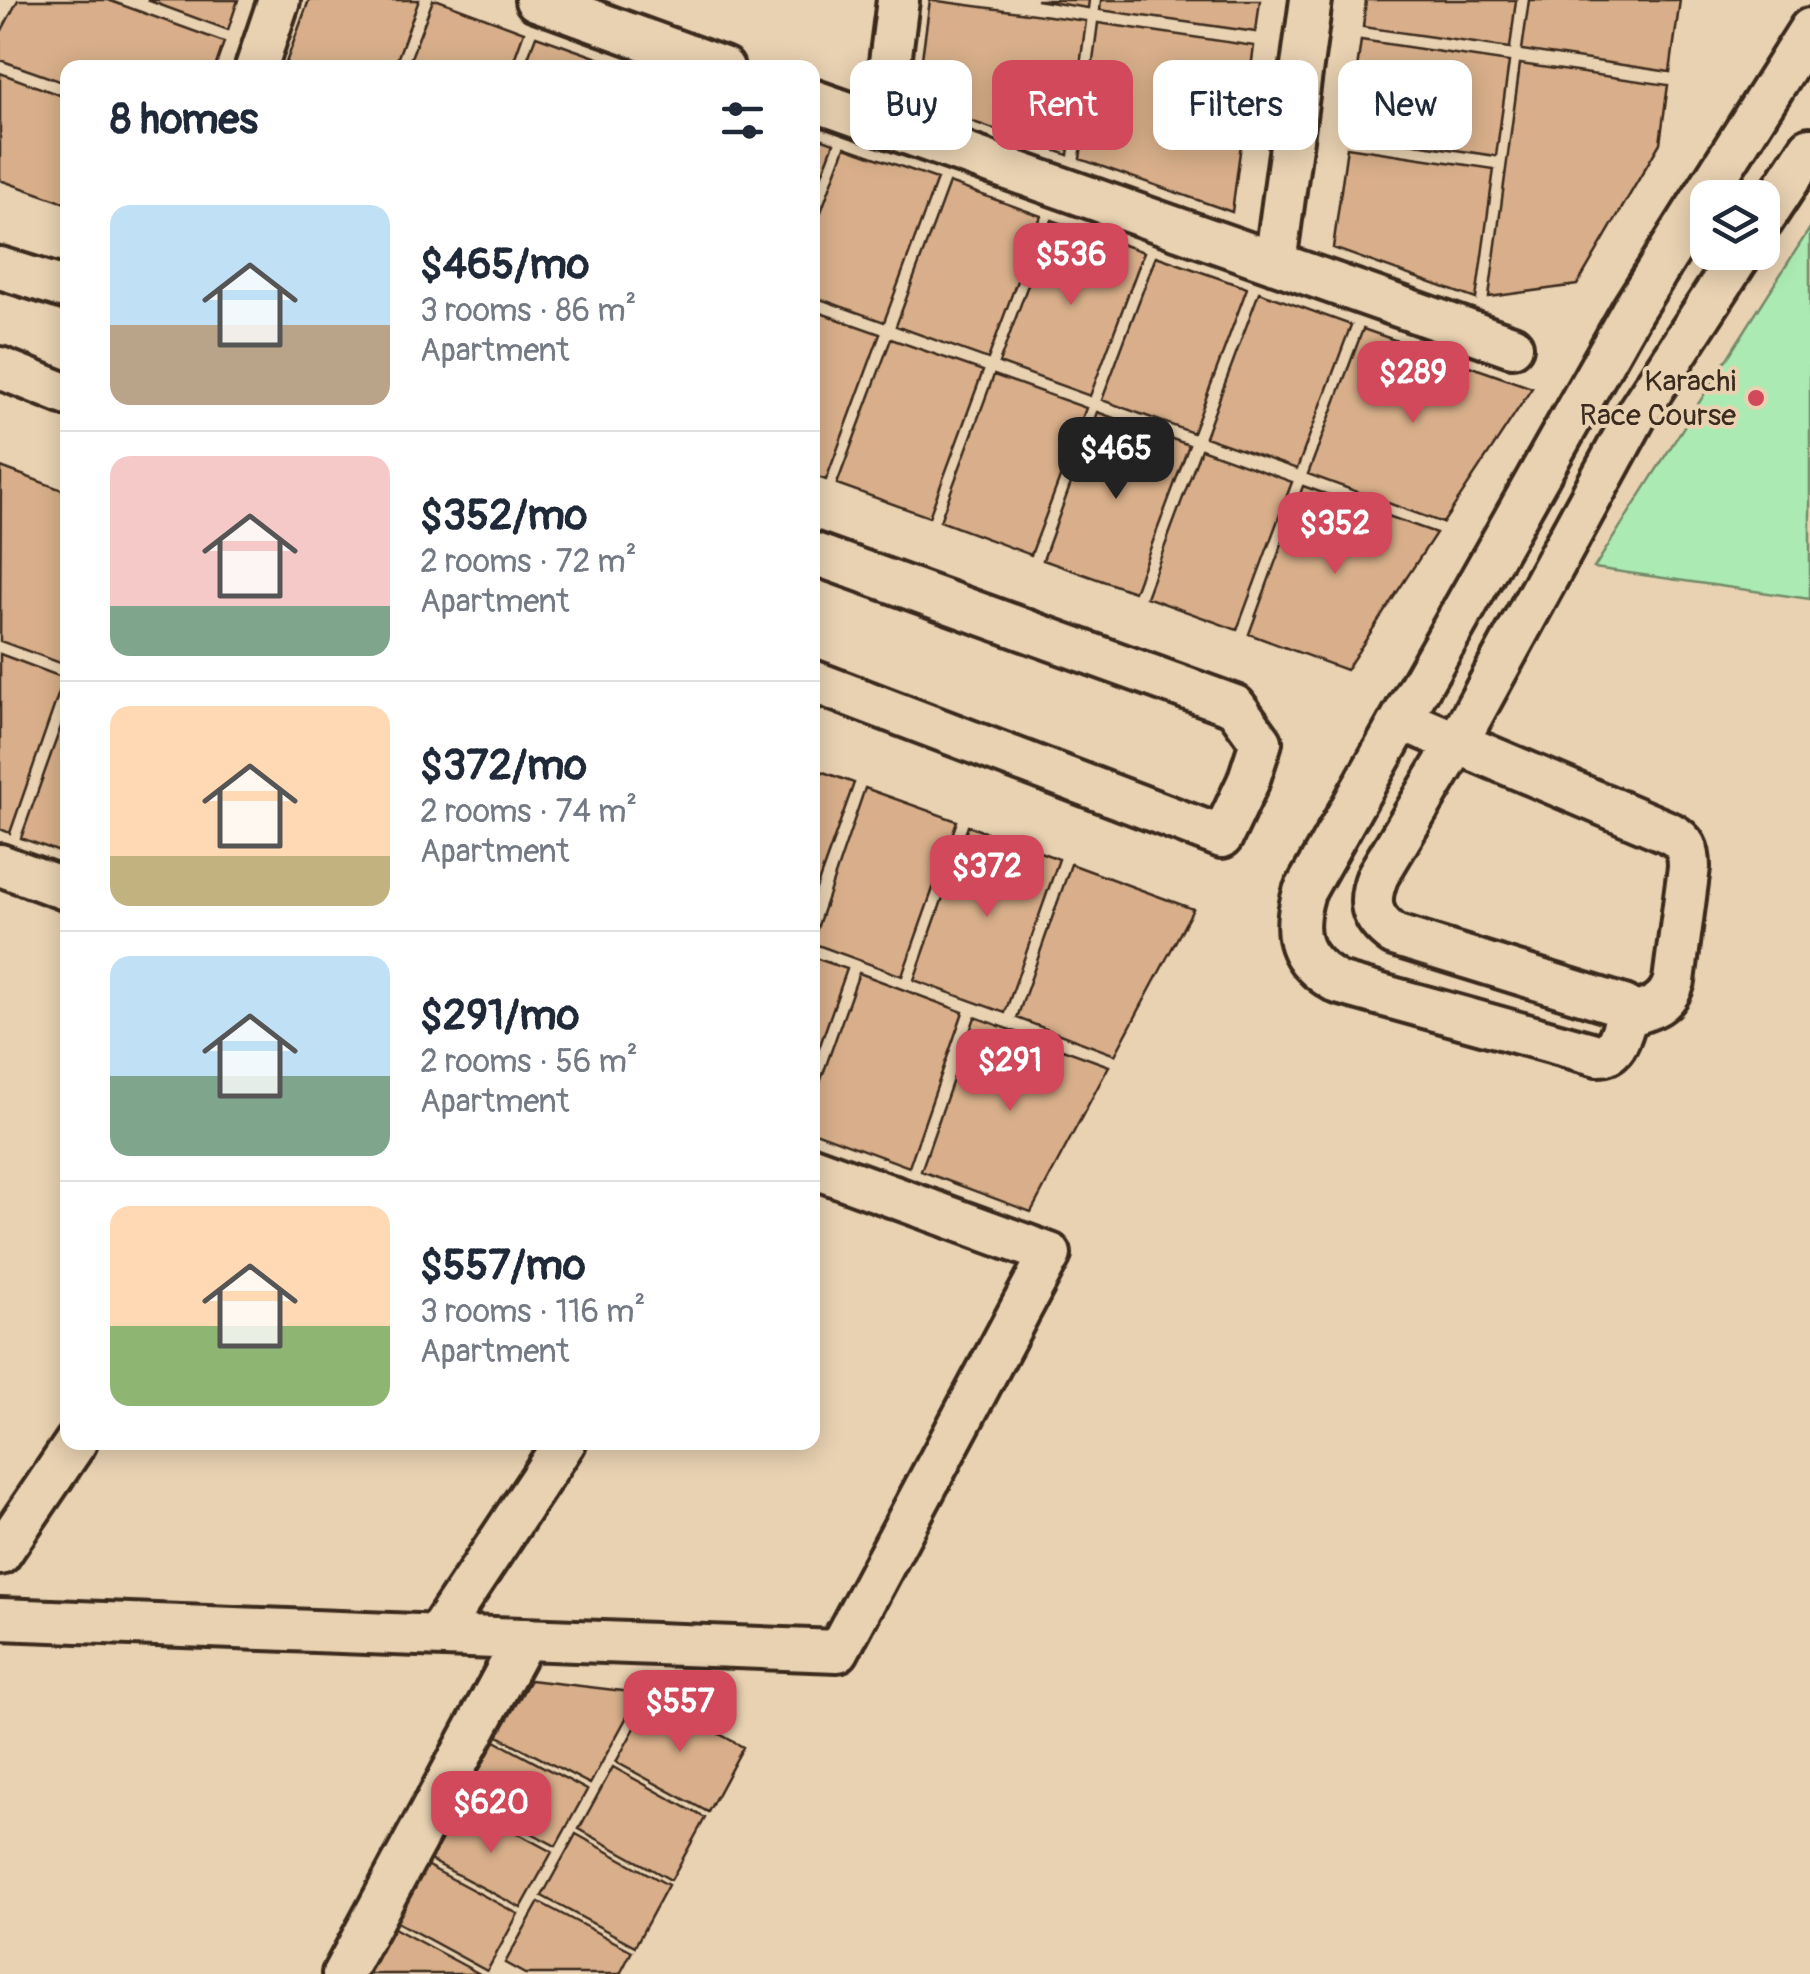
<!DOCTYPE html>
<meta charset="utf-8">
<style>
body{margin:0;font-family:Pangolin,sans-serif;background:#f2f2f3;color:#1f2937;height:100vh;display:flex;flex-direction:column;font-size:38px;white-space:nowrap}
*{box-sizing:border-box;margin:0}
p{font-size:32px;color:#747a83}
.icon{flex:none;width:55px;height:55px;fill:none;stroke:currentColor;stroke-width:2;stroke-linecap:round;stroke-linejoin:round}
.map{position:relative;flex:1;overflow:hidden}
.details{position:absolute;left:60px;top:60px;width:760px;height:1390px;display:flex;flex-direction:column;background:#fff;border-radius:20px;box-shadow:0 5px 25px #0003}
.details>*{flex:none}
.hud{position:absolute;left:850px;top:60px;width:810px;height:90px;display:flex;gap:20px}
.controls{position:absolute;left:1690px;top:180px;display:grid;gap:20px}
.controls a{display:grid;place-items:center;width:90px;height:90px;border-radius:20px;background:#fff;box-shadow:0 5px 25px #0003;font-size:50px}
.price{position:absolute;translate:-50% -85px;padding:0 22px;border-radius:20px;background:#d1495b;color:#fff;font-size:32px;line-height:65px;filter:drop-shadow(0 2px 5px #0008)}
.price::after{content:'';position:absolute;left:50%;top:60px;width:30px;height:22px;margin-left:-15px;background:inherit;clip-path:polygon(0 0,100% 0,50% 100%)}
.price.selected{background:#222;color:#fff}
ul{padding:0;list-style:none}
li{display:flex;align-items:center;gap:30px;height:250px;padding:0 50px}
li+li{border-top:2px solid #e0e1e3}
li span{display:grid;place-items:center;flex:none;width:280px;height:200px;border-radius:20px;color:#555}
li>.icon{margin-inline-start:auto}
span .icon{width:120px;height:120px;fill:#fffc;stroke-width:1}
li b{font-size:42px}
h2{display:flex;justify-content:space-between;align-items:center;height:120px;padding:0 50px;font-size:42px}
.tag{padding:0 35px;border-radius:20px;background:#fff;box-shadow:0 5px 25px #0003;font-size:35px;line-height:90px}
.tag.selected{background:#d1495b;color:#fff}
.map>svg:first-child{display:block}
.green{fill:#abebb3;stroke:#738a68;stroke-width:2.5}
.building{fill:#d8af8a;stroke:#3b2a1e;stroke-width:2.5}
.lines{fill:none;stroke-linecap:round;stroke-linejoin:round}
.minor-casing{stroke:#3b2a1e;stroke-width:48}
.minor{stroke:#e9d2b2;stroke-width:40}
.poi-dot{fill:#d1495b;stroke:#e9d2b2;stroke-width:4}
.labels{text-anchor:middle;stroke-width:8;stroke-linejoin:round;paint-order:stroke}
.poi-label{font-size:30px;fill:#3b2a1e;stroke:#e9d2b2;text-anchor:end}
</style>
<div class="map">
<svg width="1810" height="1974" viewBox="0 0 1810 1974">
<rect width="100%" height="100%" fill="#e9d2b2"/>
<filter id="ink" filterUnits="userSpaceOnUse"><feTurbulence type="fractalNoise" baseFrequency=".01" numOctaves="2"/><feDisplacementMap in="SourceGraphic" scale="20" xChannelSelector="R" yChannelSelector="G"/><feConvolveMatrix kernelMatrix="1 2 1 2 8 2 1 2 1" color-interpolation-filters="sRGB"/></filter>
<g filter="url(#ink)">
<path class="green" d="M 1810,228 L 1810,599 L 1594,568 Z"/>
<path class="building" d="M 18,0 L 108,0 L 224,42 L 215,68 L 68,68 L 68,84 L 0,60 L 0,34 Z
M 147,0 L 238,0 L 228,30 Z
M 309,0 L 419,0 L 394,68 L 284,68 Z
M 433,0 L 438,0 L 524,32 L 511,68 L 407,68 Z
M 930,0 L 1086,21 L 1068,155 L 916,102 Z
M 1036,0 L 1089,0 L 1088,8 Z
M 1101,0 L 1260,0 L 1256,32 L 1100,10 Z
M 1366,0 L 1516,0 L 1510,48 L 1363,27 Z
M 1529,0 L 1680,0 L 1670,72 L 1522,50 Z
M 1098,23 L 1254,46 L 1232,212 L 1080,159 Z
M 536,36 L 626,68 L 524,68 Z
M 1361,40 L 1509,62 L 1496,156 L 1348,134 Z
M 1520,64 L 1668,85 L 1660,143 L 1577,285 L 1489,297 Z
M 0,73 L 68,98 L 68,204 L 0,180 Z
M 812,135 L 834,143 L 812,200 Z
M 845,147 L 937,179 L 884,322 L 812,296 L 812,236 Z
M 1347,147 L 1494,169 L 1476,299 L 1333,248 Z
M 949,183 L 1041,216 L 988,359 L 896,326 Z
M 1052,220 L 1144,252 L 1090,396 L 999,363 Z
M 1156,256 L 1247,288 L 1193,433 L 1102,400 Z
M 1259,292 L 1351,325 L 1297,469 L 1205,437 Z
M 812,310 L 880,334 L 826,480 L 812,475 Z
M 1363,329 L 1532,388 L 1443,523 L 1308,474 Z
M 891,339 L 983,371 L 929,517 L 837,484 Z
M 994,375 L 1086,408 L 1031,555 L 940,521 Z
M 1097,412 L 1189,445 L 1134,592 L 1043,560 Z
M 1201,449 L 1292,482 L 1237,630 L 1146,597 Z
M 1,467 L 68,492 L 68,652 L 63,664 L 0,641 Z
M 1303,486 L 1436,533 L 1346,670 L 1249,634 Z
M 0,654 L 64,678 L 10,833 L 0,829 Z
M 68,707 L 68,855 L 21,838 Z
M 812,768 L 854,783 L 812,900 Z
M 865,788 L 957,821 L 902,976 L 812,943 Z
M 968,826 L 1059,859 L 1005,1013 L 914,980 Z
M 1071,864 L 1193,909 L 1115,1055 L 1017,1018 Z
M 812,957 L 847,969 L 812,1068 Z
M 859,973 L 963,1012 L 909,1167 L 812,1131 L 812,1105 Z
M 975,1017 L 1109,1066 L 1031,1212 L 921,1171 Z
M 530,1680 L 640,1693 L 590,1784 L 498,1736 Z
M 652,1697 L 743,1747 L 708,1812 L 616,1762 Z
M 495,1741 L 587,1790 L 556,1846 L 464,1798 Z
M 613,1767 L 705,1818 L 671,1880 L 579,1829 Z
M 461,1803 L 552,1852 L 521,1908 L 430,1860 Z
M 576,1834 L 668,1885 L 635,1946 L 542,1896 Z
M 426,1865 L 518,1914 L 487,1971 L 395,1921 Z
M 539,1902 L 632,1951 L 620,1974 L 525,1974 L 505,1963 Z
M 392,1927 L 480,1974 L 366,1974 Z"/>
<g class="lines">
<g class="minor-casing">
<path id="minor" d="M 536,0 L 723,68
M 256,68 L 279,0
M 812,100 L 1512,346
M 882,125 L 898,0
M 1762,221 L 1810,148
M 1742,252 L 1636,415 L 1457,743 L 1378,875 C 1367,902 1370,918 1394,935 L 1624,1006 L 1627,1016 C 1621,1032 1618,1055 1598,1055 L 1338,983 C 1298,960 1291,935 1304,892 L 1633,309 L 1810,29
M 1275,263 L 1311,0
M 0,268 L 68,289
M 0,368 L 68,395
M 812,553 L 1235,706 L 1261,742 L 1248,782 L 1222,837 L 812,681
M 1403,720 L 1670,833 C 1685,841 1689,850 1689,867 L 1674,981 C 1667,1005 1650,1009 1627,1016
M 0,865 L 68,890
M 0,1554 L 76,1442
M 0,1619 L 838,1651 L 1050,1254 L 812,1167
M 437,1635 L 565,1442
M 343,1974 L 524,1639"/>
</g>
<use href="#minor" class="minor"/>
</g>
</g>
<circle class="poi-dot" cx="1756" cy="398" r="10"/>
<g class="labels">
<g class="poi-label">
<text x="1736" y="391">Karachi<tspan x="1736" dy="34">Race Course</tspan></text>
</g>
</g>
</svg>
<div class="controls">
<a><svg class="icon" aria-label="layers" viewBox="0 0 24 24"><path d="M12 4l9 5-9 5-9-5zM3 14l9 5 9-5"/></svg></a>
</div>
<b class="price" style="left:1071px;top:308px">$536</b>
<b class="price" style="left:1413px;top:426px">$289</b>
<b class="price selected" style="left:1116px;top:502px">$465</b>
<b class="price" style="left:1335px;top:577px">$352</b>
<b class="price" style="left:987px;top:920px">$372</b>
<b class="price" style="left:1010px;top:1114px">$291</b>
<b class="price" style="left:680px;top:1755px">$557</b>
<b class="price" style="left:491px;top:1856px">$620</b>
<div class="hud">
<a class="tag">Buy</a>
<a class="tag selected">Rent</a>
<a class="tag">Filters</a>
<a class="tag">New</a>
</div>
<section class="details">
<h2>8 homes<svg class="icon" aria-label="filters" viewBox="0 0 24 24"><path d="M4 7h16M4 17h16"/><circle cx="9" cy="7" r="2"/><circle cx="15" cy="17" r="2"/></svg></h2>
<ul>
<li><span style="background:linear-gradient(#bfe0f5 60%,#b9a48a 0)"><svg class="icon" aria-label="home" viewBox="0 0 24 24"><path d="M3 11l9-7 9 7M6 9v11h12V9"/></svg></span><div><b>$465/mo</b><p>3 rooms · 86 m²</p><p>Apartment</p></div></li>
<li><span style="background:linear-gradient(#f6c9c9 75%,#7fa58c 0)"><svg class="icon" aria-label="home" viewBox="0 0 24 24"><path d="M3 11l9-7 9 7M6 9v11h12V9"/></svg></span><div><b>$352/mo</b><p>2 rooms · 72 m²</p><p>Apartment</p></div></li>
<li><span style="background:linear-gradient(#ffd9b3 75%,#c2b280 0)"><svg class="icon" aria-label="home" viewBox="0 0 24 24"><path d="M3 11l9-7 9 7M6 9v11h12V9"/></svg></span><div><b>$372/mo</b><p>2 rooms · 74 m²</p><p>Apartment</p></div></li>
<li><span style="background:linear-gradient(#bfe0f5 60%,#7fa58c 0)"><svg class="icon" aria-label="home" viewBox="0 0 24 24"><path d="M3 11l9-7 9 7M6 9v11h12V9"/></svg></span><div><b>$291/mo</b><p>2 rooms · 56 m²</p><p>Apartment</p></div></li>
<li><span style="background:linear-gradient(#ffd9b3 60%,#8fb573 0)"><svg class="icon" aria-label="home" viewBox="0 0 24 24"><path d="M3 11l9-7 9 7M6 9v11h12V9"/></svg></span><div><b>$557/mo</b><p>3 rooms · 116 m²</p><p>Apartment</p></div></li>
</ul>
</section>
</div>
